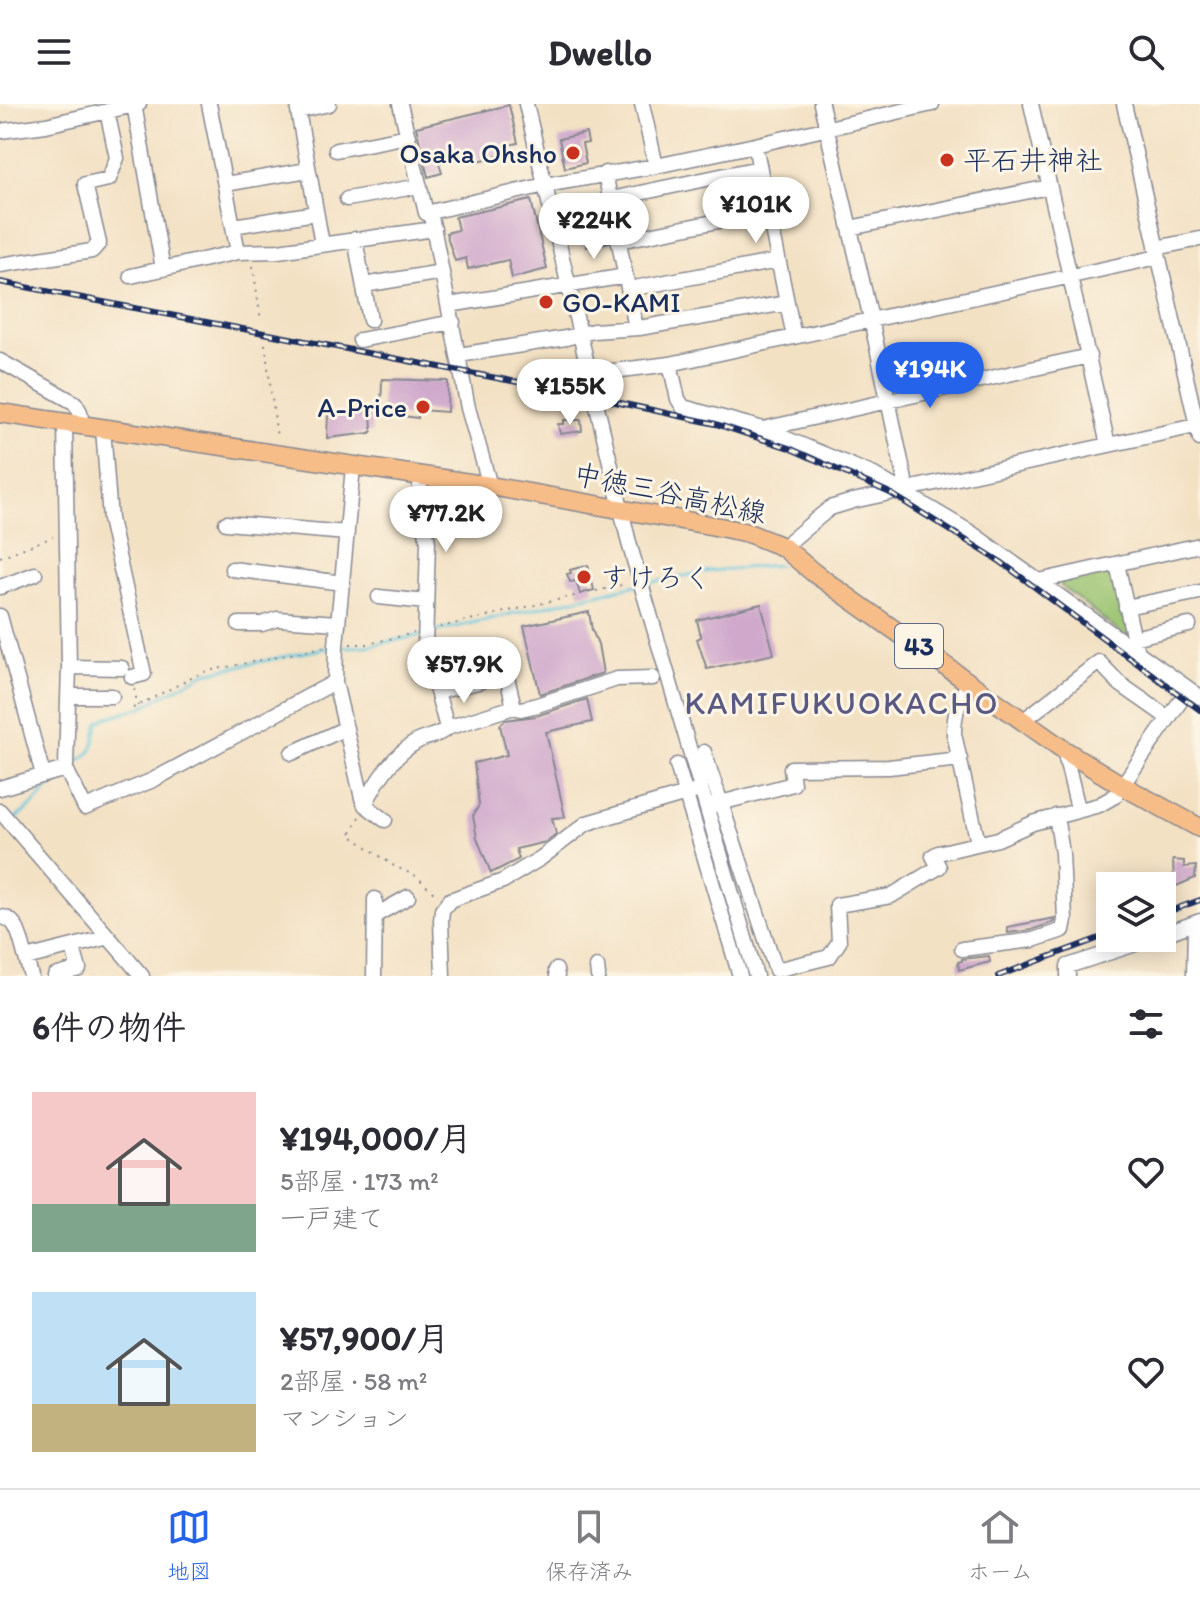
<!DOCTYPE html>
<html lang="ja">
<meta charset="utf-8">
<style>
body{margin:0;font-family:Itim,"Klee One",sans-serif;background:#f7f7f7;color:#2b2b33;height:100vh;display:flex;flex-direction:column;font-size:30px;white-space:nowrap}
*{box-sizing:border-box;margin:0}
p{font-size:26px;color:#7c7c81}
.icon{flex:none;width:44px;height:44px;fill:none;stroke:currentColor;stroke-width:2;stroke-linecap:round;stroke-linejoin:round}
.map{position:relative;height:872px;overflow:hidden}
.side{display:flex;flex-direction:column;background:#fff;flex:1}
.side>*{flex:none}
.controls{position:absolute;left:1096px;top:768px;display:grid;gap:16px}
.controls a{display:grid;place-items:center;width:80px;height:80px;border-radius:0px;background:#fff;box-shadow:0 4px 20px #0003;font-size:40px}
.price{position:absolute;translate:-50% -68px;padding:0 18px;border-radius:28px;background:#fff;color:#222;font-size:26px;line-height:52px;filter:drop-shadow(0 2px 4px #0008)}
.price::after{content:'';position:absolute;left:50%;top:48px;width:24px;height:18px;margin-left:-12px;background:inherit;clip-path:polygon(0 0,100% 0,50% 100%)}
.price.active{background:#2563eb;color:#fff}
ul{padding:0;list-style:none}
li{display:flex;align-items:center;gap:24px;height:200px;padding:0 32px}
li span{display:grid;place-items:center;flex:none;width:224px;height:160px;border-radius:0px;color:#555}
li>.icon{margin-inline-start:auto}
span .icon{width:96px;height:96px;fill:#fffc;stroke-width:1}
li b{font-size:34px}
h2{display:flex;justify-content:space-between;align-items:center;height:96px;padding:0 32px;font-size:34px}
header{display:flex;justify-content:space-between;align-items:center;height:104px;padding:0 32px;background:#fff;font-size:36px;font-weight:700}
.dock{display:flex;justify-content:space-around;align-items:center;height:112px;border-top:2px solid #e1e1e2;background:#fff;font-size:22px;color:#7c7c81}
.dock a{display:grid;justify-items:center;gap:4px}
.dock .active{color:#2563eb}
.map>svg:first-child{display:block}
.green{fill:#9ac36f;stroke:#5a7966;stroke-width:2}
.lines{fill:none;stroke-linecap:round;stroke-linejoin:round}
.stream{stroke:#5fc5dc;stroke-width:3}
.building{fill:#cfa8cc}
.minor-casing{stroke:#878891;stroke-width:17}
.major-casing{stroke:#878891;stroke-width:21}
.path{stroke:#878891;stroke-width:2;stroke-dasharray:2 6;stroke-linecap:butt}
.minor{stroke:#fff;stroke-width:14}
.major{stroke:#f7bd88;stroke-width:18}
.rail-casing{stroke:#1b2f5e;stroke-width:6}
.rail{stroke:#fcf5e5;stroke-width:3;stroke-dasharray:9;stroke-linecap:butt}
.poi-dot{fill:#c8321e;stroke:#fcf5e5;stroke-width:3}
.labels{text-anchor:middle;stroke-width:6;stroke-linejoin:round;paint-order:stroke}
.shield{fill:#fcf5e5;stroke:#5e6a86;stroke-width:2}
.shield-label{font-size:26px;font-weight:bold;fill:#1b2f5e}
.poi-label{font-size:28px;fill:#1b2f5e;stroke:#fcf5e5;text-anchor:start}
.street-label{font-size:28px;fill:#1b2f5e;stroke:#fcf5e5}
.quarter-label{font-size:32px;letter-spacing:2px;fill:#5a5984;stroke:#fcf5e5}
</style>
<header><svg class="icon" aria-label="menu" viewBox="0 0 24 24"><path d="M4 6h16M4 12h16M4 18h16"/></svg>Dwello<svg class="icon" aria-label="search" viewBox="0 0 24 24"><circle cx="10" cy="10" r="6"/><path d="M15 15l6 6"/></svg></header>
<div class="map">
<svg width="1200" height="872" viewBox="0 0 1200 872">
<rect width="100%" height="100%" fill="#fcf5e5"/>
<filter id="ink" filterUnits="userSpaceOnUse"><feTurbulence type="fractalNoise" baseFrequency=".0125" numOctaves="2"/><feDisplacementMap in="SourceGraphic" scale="16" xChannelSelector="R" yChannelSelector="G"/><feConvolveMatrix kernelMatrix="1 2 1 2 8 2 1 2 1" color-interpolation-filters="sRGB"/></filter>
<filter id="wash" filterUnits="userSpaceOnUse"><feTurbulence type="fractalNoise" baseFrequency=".006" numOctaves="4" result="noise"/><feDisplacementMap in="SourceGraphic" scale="32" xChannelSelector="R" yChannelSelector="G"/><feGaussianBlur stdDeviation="1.8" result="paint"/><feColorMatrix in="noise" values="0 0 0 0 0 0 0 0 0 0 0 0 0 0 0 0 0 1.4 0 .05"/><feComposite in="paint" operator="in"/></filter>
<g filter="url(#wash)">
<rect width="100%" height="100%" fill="#f3e1c4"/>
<path class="green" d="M 1114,466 L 1129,532 L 1125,533 L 1061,482 L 1060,478 Z"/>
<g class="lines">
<path class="stream" d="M 648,479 L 710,467 L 778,461
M 429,529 L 636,481
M 343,543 L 367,542 L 422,531
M 73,660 C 101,644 90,644 99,618 L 106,614 L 142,603 L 205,569 L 331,543
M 15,715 L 33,701 L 58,673"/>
</g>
<g id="blocks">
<path class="building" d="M 509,1 L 518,39 L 500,43 L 502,51 L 478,57 L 476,51 L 439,59 L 442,69 L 428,73 L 416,23 Z
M 586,29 L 588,39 L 582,40 L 586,59 L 565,64 L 559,35 Z
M 531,96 L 547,165 L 512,174 L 508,156 L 468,165 L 466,154 L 455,157 L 446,129 L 458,126 L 455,113 Z
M 606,127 L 609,138 L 587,143 L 585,131 Z
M 382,275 L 448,277 L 447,308 L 419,306 L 418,314 L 381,309 Z
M 371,307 L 372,327 L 370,329 L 327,334 L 328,310 Z
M 564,316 L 581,316 L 582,327 L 560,330 L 558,320 L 564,320 Z
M 588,461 L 594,486 L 580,490 L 576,477 L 570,478 L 567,470 L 571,469 L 570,466 Z
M 761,500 L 774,550 L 707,565 L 697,535 L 701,533 L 697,516 Z
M 589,508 L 592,526 L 598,540 L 603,569 L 540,590 L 524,522 Z
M 587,595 L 592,618 L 546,628 L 565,713 L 552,714 L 556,730 L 546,738 L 516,745 L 519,755 L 491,769 L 477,734 L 473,712 L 479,701 L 474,659 L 507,651 L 500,621 L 505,616 L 536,612 Z
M 1173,756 L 1184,757 L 1184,763 L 1196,762 L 1195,774 L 1174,783 Z
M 1055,814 L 1054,818 L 1031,826 L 1008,829 L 1007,823 Z
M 989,852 L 990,858 L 959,866 L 958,858 L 962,857 L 962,855 Z"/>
</g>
</g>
<g filter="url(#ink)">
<use href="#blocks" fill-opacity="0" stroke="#878891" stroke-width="2"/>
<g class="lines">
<g class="minor-casing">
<path id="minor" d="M 134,0 L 163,165
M 209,0 L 238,148
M 400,0 L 426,109 L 545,81 L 656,62 L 755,41 L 932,0
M 526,0 L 629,439 L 756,872
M 642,0 L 656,62
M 821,0 L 871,215 L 907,386
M 1031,0 L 1108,341
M 1124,0 L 1200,335
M 0,27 L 46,21 L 139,0
M 755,41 L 794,233
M 336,46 L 408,32
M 605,69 L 636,224
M 225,80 L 308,66
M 347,95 L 420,82
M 611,95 L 759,64
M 432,117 L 468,304 L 490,382
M 233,122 L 316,109
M 850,124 L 1049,83
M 355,135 L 370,216
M 619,137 L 768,107
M 322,140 L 298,7 L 329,0
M 1156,144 L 1200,135
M 0,161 L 92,147 L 99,139 L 85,80 L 109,75 L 117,54 L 107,7
M 131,172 L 238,148 L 278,147 L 434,125
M 364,181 L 442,168
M 629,185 L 778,157
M 449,201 L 626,172
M 360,236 L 453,218
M 459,251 L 566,234 L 593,227 L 639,224 L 787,199
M 0,257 L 75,299 L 80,308 L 82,321
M 670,260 L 678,295 L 683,303 L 763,325 L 874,371 L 970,428 L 1200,593
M 589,270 L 670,260 L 1158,153
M 103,324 L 110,415 L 144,570 L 132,573
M 763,325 L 1089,252
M 353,363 L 336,541 L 335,578 L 362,694 L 365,701 L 385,716
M 421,372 L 419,393 L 428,438 L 425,543 L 447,624
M 226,419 L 347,429
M 783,443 L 830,404 L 853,397 L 1200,321
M 1117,460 L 1137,549
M 232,465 L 343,479
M 1039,477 L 1200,441
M 0,483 L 35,470
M 379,493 L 426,498
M 1126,503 L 1200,488
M 0,512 L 43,671
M 239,520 L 262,520 L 277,515 L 338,519
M 1133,534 L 1189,521
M 500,544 L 514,603
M 69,563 L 122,564
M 969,578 C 959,595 954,609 954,630 L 978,739
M 437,588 L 482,577
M 68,592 L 112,592
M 1024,616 L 1099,558 L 1120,580 L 1167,613
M 1064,646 L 1078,705
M 704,648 L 776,866 L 829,853 L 839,838 L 837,801 L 891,792 L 939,763 L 933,752 L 938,749 L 998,735 L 1033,719 L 1099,701 L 1115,692 L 1188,586
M 292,649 L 346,624
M 677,661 L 740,872
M 65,663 L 85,704 L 153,676 L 335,578
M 0,684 L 62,666 L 66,662 L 69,563 L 65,319
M 365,701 C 376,677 394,650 418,637 C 428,632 439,632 447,624 L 514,603 L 521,605 L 534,602 L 617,575 L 653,574
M 713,701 L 793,680 L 791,664 L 889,663 L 960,655
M 0,707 L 142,872
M 376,811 L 408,793
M 0,813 C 19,813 21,839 26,854 L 109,833
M 1162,831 L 1200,817
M 962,845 L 1033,836 L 1063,826 L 1065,816 L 1062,749 L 1056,712
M 26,854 L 31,872
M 597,863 L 598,872
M 556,866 L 557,872
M 55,872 L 79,865 L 73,844
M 374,872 L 375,795
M 443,872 L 441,817 L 442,806 L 450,796 L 503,777 L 541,754 L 587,719 L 700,686
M 1068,872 L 1068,862 L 1154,834
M 1194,872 L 1195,819"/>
</g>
<g class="major-casing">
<path id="major" d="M 0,309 L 490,382 L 720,423 L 748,429 L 783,443 L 814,469 L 1064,646 L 1123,682 L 1200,724"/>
</g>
<path class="path" d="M 253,162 L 261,217
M 265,240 L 277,334
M 0,453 L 53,433
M 440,523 L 626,480
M 350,540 L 368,540 L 414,529
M 134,585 L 138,602
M 133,604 L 203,568 L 324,543
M 359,713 L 350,731 L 394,762 L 416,772 L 436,791"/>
<use href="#minor" class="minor"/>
<use href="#major" class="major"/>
<g class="rail-casing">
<path id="rail" d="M 0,178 L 579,290 L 716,320 L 789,344 L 890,389 L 1001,458 L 1200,606
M 1162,810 L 1200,796
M 998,872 L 1110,830"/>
</g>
<use href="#rail" class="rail"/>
</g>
</g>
<g class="poi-dot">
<circle cx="573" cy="49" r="8"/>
<circle cx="947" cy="56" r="8"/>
<circle cx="546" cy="198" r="8"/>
<circle cx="423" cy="303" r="8"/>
<circle cx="584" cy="473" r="8"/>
</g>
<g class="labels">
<rect class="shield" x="895" y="520" width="48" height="44" rx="6"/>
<g class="shield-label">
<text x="919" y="551">43</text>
</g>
<g class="poi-label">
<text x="557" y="59" text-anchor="end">Osaka Ohsho</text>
<text x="963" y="66">平石井神社</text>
<text x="562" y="208">GO-KAMI</text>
<text x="407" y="313" text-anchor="end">A-Price</text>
<text x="600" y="483">すけろく</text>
</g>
<g class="street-label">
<text transform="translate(670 389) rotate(12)" y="10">中徳三谷高松線</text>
</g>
<g class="quarter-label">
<text x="842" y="610">KAMIFUKUOKACHO</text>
</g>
</g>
</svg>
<div class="controls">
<a><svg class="icon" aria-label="layers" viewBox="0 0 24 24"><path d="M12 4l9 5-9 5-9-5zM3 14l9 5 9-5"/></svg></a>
</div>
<b class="price" style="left:756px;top:141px">¥101K</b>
<b class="price" style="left:594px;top:157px">¥224K</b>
<b class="price active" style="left:930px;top:306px">¥194K</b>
<b class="price" style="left:570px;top:323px">¥155K</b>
<b class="price" style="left:446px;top:450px">¥77.2K</b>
<b class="price" style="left:464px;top:601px">¥57.9K</b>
</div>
<section class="side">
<h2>6件の物件<svg class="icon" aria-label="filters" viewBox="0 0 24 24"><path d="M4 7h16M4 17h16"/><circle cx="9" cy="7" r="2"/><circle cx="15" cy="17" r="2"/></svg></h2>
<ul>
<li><span style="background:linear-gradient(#f6c9c9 70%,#7fa58c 0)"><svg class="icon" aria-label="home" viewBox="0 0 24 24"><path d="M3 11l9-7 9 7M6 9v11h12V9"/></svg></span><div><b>¥194,000/月</b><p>5部屋 · 173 m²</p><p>一戸建て</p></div><svg class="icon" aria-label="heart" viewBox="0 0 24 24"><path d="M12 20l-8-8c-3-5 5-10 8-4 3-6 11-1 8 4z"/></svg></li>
<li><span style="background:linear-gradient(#bfe0f5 70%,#c2b280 0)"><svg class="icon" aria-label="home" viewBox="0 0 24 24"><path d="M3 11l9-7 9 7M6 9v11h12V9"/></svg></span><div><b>¥57,900/月</b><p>2部屋 · 58 m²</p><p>マンション</p></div><svg class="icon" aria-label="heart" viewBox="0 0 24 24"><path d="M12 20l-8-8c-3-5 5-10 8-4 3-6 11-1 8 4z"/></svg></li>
</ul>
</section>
<nav class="dock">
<a class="active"><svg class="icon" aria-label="map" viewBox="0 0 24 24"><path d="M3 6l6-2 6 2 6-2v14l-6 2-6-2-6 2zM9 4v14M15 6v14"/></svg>地図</a>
<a><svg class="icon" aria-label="saved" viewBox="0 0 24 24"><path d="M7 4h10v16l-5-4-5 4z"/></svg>保存済み</a>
<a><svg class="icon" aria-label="home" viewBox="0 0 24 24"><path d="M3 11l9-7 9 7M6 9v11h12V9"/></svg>ホーム</a>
</nav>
